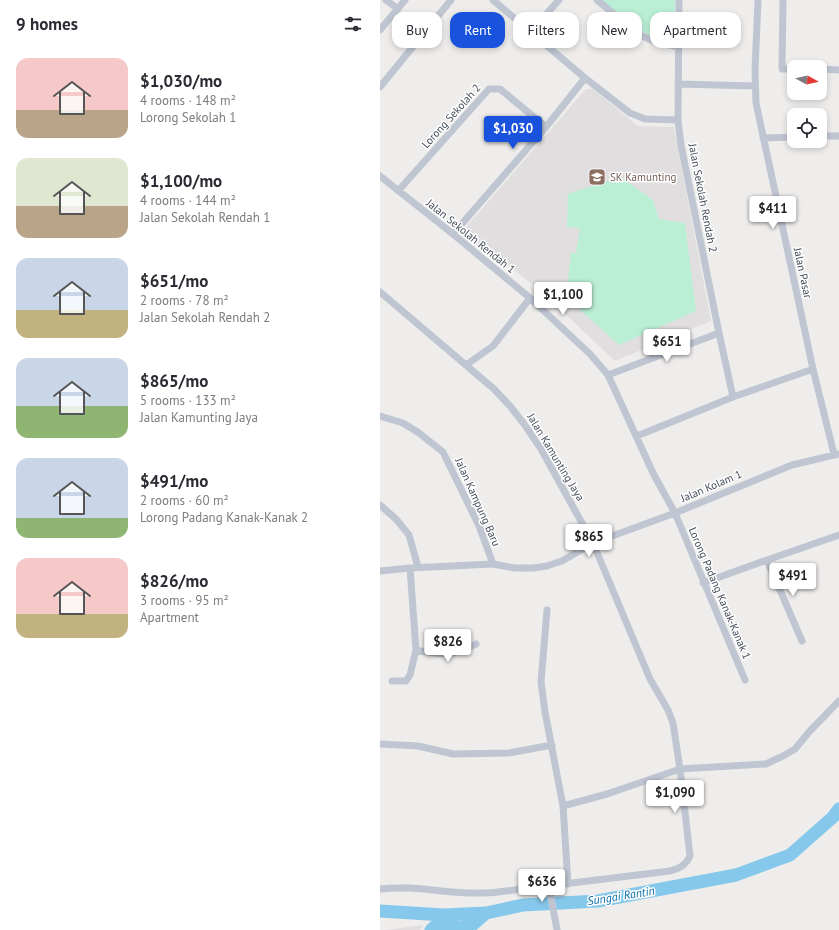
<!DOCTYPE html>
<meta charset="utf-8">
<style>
body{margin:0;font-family:"PT Sans",sans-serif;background:#f7f7f7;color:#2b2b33;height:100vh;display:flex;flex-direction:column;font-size:15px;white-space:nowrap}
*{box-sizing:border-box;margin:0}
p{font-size:13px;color:#7c7c81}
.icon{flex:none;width:22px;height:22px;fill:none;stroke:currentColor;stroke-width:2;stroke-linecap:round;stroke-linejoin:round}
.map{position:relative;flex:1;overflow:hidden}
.panel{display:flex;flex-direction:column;background:#fff;width:380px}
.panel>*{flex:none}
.banner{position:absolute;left:12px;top:12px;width:380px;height:36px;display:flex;gap:8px}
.needle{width:26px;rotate:98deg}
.controls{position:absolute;left:407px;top:60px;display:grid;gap:8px}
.controls a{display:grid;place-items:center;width:40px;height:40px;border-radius:8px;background:#fff;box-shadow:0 2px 6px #0003;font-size:20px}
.price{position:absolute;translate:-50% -34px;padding:0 9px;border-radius:4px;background:#fff;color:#222;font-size:13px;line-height:26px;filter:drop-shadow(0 1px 2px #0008)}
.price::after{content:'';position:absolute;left:50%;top:24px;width:12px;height:9px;margin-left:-6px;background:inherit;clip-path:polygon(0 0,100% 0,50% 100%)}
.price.active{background:#1953dd;color:#fff}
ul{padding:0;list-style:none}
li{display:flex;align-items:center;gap:12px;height:100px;padding:0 16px}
li span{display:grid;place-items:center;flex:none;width:112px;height:80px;border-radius:12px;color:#555}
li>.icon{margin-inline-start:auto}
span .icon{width:48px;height:48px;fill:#fffc;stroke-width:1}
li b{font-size:17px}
h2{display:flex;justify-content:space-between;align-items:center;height:48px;padding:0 16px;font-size:17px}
.tag{padding:0 14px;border-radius:12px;background:#fff;box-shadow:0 2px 6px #0003;font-size:14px;line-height:36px}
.tag.active{background:#1953dd;color:#fff}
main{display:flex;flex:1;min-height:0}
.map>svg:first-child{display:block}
.education{fill:#e0dede}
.green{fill:#baeed5}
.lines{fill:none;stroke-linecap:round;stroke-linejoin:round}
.river{stroke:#86c8eb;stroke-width:13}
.minor{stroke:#bfc6d2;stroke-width:7}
.labels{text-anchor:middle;stroke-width:3;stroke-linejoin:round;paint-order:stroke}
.street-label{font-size:11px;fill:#454d5a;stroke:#fff}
.education-label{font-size:11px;fill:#785e54;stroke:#fff;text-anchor:start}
.water-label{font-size:12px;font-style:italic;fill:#0c70a5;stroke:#fff}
</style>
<main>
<section class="panel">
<h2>9 homes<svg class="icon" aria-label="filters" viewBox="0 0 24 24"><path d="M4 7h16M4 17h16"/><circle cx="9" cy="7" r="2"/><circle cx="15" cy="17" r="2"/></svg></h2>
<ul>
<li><span style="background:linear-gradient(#f6c9c9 65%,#b9a48a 0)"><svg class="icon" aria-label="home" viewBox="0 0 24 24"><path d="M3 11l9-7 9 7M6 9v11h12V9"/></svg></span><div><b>$1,030/mo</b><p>4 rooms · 148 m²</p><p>Lorong Sekolah 1</p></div></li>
<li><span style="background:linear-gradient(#dfe7d0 60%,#b9a48a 0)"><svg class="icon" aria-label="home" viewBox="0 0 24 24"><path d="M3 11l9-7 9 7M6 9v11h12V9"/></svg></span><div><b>$1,100/mo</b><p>4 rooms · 144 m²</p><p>Jalan Sekolah Rendah 1</p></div></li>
<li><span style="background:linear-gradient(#c9d6e8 65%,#c2b280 0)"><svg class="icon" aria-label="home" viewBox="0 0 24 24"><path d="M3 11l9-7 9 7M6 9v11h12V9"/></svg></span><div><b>$651/mo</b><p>2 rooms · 78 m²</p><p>Jalan Sekolah Rendah 2</p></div></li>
<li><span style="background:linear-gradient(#c9d6e8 60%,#8fb573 0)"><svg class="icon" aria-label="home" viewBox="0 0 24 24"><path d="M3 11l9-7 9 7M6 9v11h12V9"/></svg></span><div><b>$865/mo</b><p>5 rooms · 133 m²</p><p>Jalan Kamunting Jaya</p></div></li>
<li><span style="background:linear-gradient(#c9d6e8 75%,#8fb573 0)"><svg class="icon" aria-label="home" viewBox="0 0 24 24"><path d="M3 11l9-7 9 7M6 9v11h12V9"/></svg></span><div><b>$491/mo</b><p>2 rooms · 60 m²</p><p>Lorong Padang Kanak-Kanak 2</p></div></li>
<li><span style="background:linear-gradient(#f6c9c9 70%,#c2b280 0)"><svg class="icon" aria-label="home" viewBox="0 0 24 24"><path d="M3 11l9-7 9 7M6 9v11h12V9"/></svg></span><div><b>$826/mo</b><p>3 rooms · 95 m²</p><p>Apartment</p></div></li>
</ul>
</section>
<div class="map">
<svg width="459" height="930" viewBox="0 0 459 930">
<rect width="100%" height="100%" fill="#efedec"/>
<path class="education" d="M 206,89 L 213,89 L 258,126 L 294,127 L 331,321 L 235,361 L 163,293 L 87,233 L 87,226 Z
M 43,925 L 40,930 L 5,930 Z"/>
<path class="green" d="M 219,0 L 295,0 L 294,42 C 264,38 243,18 219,0 Z
M 240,177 L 273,200 L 279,219 L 305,223 L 316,311 L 239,345 L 186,297 L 191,253 L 196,253 L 200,228 L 187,227 L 188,194 Z"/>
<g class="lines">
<path class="river" d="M 0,911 L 64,915 L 106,913 L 143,905 L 218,901 L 356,875 L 410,855 L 453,817 L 459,809
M 51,930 L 54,927 L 73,926 L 80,928 L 91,926 L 106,913"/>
<path class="minor" d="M 6,0 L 18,9
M 113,0 L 205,78 L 250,113 L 265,119 L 298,120
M 217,0 L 258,34 L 276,42 L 299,47
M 299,0 L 298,120 L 301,145 L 339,333 L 353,397
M 378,0 L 375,70 L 376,103 L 433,369 L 454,454
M 403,0 L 402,69 L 414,69
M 0,30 L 25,0
M 151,31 L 179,0
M 440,69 L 459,70
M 298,84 L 375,86
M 0,87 L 71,0
M 440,136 L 459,136
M 383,138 L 414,137
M 0,176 L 73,234 L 150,298 L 210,354 L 228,375 L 274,475 L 295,513 L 365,680
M 18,191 L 109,89 L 120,89 L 166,127
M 73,234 L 166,127 L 205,78
M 0,292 L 114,389 L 130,406 L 144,424 L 161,449 L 213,543 L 270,679 L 288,710 L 293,723 L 300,769 L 310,856 C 305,866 300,868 290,871 L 118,892 C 111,893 103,893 96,893 C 63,893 33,885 0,889
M 86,365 L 113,346 L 150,298
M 228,375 L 339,333
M 0,416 L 23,423 L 39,433 L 63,452 L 99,526 L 113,564
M 257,436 L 353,397 L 433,369
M 0,505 L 16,519 L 29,535 L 38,567
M 387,560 L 422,641
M 0,571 L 30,568 L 113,564 L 135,568 L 153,568 L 167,566 L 182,561 L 213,543 L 295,513 L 412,465 L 459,454
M 323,583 L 387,560 L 459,535
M 167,610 L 161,682 L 165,712 L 183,806 L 188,884
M 36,650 C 62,655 72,657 96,644
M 12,681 L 26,681 L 30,675 L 36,650 L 30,568
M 0,744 L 38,746 L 73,754 L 129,753 L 172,745
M 183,806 L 227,794 L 300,769 L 386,764 L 403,756 L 415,749 L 429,732 L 459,701
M 169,886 L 177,930"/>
</g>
<defs>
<g id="school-square" transform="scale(0.9)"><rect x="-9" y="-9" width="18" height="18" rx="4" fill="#8d6e63" stroke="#fff"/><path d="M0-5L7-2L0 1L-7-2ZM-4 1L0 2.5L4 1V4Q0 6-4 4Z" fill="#fff"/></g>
</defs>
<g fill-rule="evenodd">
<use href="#school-square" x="217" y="177"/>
</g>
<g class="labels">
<g class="street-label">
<text transform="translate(71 116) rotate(-48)" y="4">Lorong Sekolah 2</text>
<text transform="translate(323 198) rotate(79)" y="4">Jalan Sekolah Rendah 2</text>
<text transform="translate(91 236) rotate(39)" y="4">Jalan Sekolah Rendah 1</text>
<text transform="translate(423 273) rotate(78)" y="4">Jalan Pasar</text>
<text transform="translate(176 457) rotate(59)" y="4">Jalan Kamunting Jaya</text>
<text transform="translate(331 486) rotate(-23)" y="4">Jalan Kolam 1</text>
<text transform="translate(98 502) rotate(66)" y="4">Jalan Kampung Baru</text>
<text transform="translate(340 593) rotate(67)" y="4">Lorong Padang Kanak-Kanak 1</text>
</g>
<g class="education-label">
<text x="230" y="181">SK Kamunting</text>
</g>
<g class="water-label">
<text transform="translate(241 896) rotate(-9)" y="4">Sungai Rantin</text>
</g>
</g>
</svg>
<div class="controls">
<a><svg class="needle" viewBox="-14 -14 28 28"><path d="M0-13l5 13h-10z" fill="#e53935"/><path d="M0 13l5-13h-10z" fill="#7c7c81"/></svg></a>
<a><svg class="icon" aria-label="locate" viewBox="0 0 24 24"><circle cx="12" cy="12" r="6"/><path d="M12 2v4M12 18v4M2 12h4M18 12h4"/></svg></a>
</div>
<b class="price active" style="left:133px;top:150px">$1,030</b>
<b class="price" style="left:393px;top:230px">$411</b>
<b class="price" style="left:183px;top:316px">$1,100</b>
<b class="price" style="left:287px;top:363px">$651</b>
<b class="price" style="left:209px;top:558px">$865</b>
<b class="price" style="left:413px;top:597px">$491</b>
<b class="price" style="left:68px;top:663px">$826</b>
<b class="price" style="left:295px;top:814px">$1,090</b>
<b class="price" style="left:162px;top:903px">$636</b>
<div class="banner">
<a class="tag">Buy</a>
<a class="tag active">Rent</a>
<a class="tag">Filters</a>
<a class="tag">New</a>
<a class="tag">Apartment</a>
</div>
</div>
</main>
